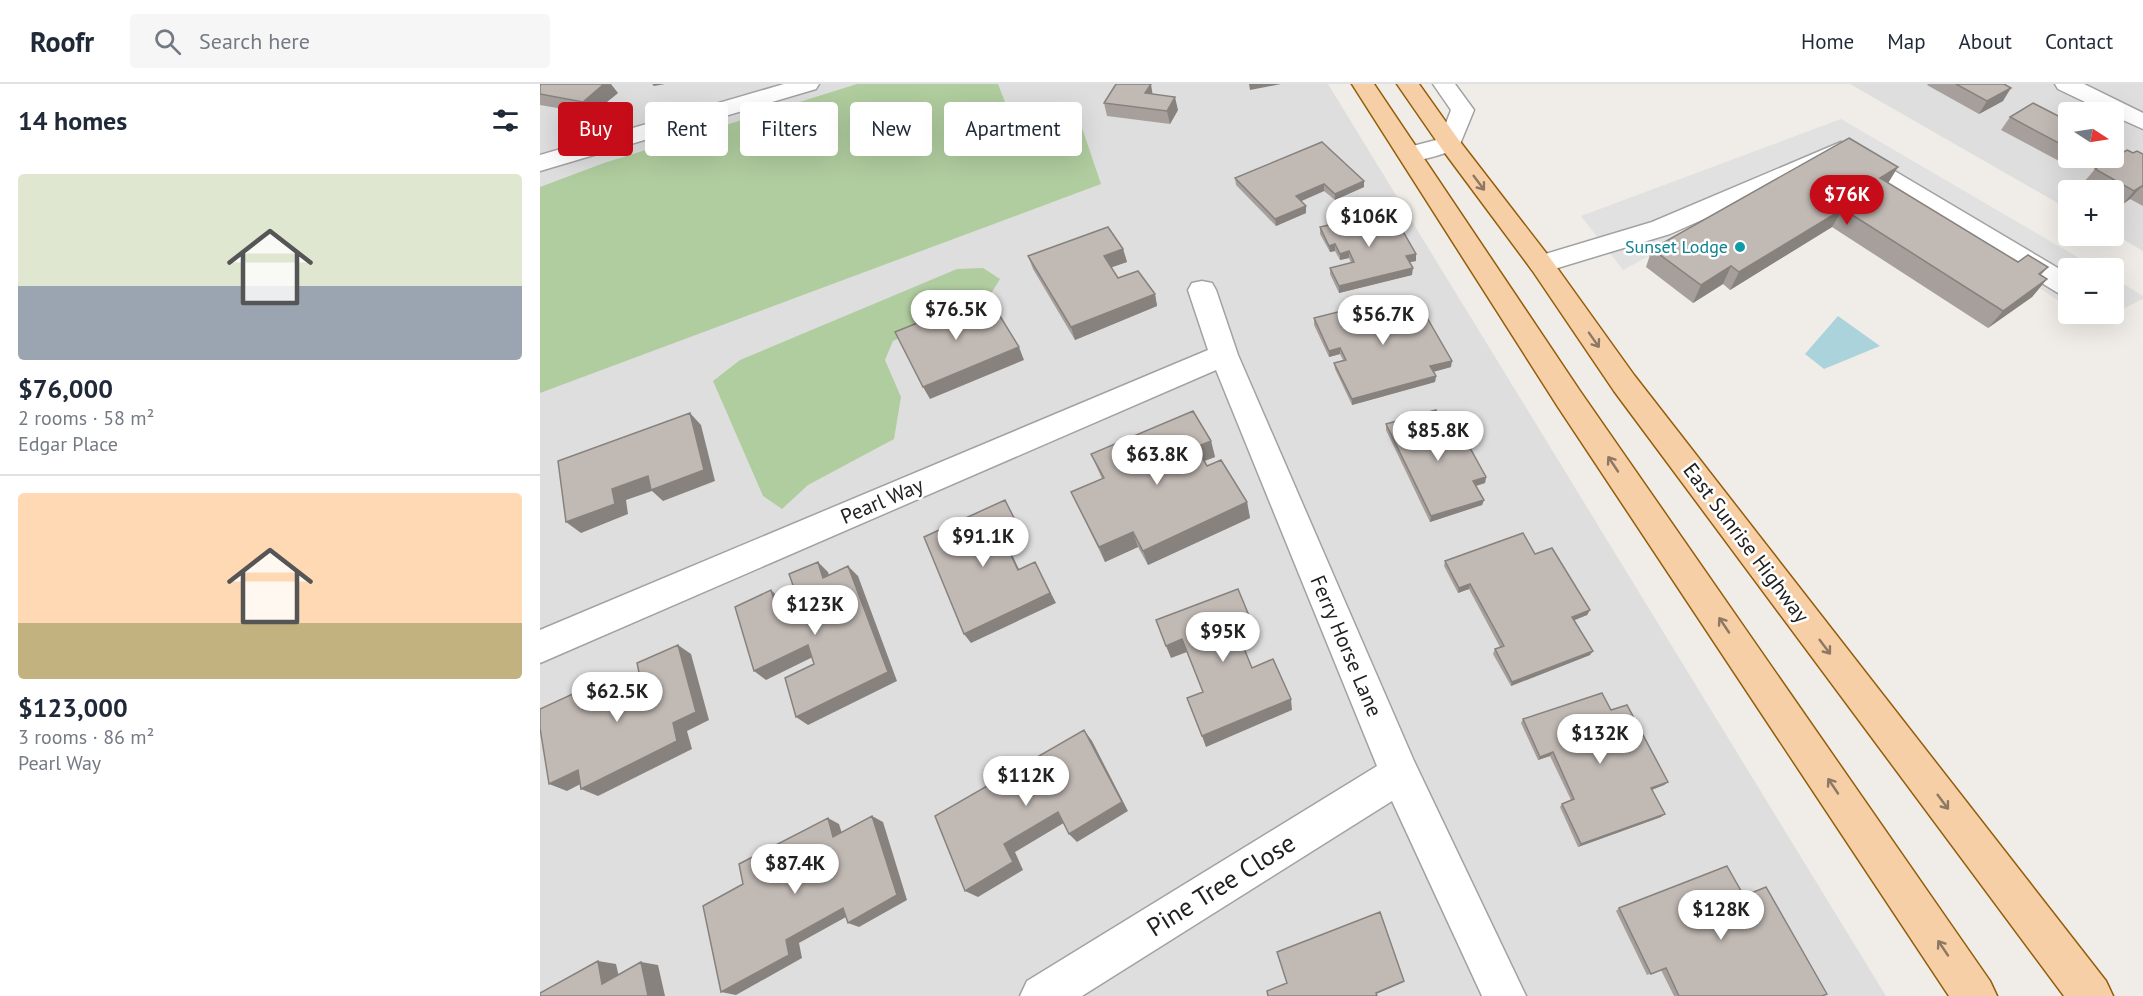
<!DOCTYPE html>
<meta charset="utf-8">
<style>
body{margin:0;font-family:"PT Sans",sans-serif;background:#f6f6f7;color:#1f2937;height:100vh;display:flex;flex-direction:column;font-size:22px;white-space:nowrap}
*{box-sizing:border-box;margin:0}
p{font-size:20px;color:#747a83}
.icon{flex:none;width:33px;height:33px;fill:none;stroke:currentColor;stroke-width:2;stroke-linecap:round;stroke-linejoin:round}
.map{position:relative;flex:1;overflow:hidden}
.sheet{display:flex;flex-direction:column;background:#fff;width:540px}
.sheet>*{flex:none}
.guide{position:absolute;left:18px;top:18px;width:570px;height:54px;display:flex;gap:12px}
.needle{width:39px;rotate:102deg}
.buttons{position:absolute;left:1518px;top:18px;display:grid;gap:12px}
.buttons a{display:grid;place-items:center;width:66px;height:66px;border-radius:6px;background:#fff;box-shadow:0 6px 24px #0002;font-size:30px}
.price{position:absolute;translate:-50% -51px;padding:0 14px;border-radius:21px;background:#fff;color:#222;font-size:20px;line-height:39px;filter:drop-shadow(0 2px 3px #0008)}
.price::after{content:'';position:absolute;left:50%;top:36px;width:18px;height:14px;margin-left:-9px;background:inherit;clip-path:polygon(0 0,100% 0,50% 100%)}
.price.on{background:#c60c18;color:#fff}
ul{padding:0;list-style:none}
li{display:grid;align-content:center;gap:12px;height:318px;padding:0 18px}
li+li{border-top:2px solid #e0e1e3}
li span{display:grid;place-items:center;height:186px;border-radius:6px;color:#555}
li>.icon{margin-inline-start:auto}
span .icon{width:108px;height:108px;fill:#fffc;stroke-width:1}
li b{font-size:26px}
h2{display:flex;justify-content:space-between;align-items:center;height:72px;padding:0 18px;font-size:26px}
.chip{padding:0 21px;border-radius:6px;background:#fff;box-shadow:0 6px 24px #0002;font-size:21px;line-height:54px}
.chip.on{background:#c60c18;color:#fff}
header{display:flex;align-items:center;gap:36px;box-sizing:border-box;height:84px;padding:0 30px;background:#fff;border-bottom:2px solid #e0e1e3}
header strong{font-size:28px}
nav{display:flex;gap:33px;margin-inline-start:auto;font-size:21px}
.search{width:420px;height:54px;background:#f6f6f7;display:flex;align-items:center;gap:15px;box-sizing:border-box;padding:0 21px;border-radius:6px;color:#747a83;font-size:22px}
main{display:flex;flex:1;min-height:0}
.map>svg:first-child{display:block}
.residential{fill:#dfdede;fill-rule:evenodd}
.forest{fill:#b0cd9f}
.parking{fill:#e1e1e1}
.water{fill:#abd3db}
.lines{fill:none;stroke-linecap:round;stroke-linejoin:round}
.minor-casing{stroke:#a2a2a2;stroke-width:3}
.major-casing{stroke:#945d09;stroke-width:3}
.minor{fill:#fff;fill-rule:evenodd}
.major{fill:#f7cfa6;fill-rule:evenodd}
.wall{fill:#a69f9b}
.shaded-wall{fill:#87827e}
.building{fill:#c1b9b4;stroke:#87827e;stroke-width:1.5}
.oneway{stroke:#8c7864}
.culture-dot{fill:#0f9aa8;stroke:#fff;stroke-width:2}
.labels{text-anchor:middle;stroke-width:5;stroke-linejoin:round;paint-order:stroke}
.far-culture-label{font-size:18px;fill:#0d838f;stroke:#fff;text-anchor:end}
.street-label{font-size:21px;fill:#212121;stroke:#fff}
.near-street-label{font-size:26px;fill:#212121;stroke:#fff}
</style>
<header>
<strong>Roofr</strong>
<div class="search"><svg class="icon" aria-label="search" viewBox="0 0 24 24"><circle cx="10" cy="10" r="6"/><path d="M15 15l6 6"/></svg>Search here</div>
<nav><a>Home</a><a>Map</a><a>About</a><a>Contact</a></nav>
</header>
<main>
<section class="sheet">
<h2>14 homes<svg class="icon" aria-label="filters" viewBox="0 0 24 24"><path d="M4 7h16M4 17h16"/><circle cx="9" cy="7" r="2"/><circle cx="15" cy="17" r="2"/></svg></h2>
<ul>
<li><span style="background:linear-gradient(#dfe7d0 60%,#9aa5b1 0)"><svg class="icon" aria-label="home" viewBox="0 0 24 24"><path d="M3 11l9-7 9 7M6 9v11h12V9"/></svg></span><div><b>$76,000</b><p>2 rooms · 58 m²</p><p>Edgar Place</p></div></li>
<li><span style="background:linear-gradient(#ffd9b3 70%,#c2b280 0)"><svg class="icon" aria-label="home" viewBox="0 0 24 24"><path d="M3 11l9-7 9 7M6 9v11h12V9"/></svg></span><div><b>$123,000</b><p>3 rooms · 86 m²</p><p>Pearl Way</p></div></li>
</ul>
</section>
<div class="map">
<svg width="1603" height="912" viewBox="0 0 1603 912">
<rect width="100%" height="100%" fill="#f0ede8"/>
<path class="residential" d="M 0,0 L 788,0 L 1346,912 L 0,912 Z
M 1310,0 L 1603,0 L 1603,167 L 1574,150 L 1574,106 L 1528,106 L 1528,125 ZM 1528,28 L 1574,28 L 1574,74 L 1528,74 Z"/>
<path class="forest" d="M 317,0 L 458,0 L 467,23 L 535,23 L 561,100 L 0,309 L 0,103 L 64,79 Z
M 443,184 L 460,195 L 449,213 L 353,257 L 345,276 L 361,313 L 354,355 L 268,401 L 242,425 L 223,412 L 173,297 L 200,276 L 417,185 Z"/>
<path class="parking" d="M 1301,35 L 1556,184 L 1528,184 L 1528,223 L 1299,70 L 1083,186 L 1041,132 Z
M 1574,194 L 1603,212 L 1603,215 L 1574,229 Z"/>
<path class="water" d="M 1298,232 L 1340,262 L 1284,285 L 1265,270 Z"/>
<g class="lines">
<g class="minor-casing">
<path id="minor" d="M 244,0 L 279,0 L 276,5 L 0,87 L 0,71 Z
M 893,0 L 915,0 L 934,26 L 918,65 C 901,70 878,80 861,75 L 857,70 L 861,65 L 900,55 L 911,26 Z
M 1515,0 L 1544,0 L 1603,29 L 1603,45 L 1574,32 L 1574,28 L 1566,28 L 1518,5 Z
M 1301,58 L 1309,60 L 1528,190 L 1528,211 L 1518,209 L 1300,75 L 1130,150 L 1001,189 L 992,186 L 988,180 L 992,174 L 1112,138 Z
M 662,197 L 672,199 L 676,206 L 698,271 L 874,677 L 986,912 L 942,912 L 852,717 L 542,912 L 480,912 L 487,897 L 837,682 L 676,286 L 0,579 L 0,546 L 668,266 L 648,206 L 652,199 Z"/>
</g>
<g class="major-casing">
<path id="major" d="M 812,0 L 834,0 L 1040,307 L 1450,897 L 1457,912 L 1409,912 L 1018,323 Z
M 857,0 L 879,0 L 918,55 L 1010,174 L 1094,291 L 1566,897 L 1573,912 L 1524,912 L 1074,307 L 992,186 L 902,65 Z"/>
</g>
<use href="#minor" class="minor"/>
<use href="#major" class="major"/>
</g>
<path class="wall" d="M 0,0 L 78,9 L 52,30 L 0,21 Z
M 1388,0 L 1464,0 L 1463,17 L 1439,30 L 1387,1 Z
M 613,10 L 638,26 L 630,40 L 567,32 L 564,19 Z
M 1470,33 L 1528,37 L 1528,72 L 1521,78 L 1461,46 Z
M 1593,69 L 1603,70 L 1603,122 L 1590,115 L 1583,120 L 1574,115 L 1574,106 L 1559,106 L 1544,98 L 1555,85 Z
M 695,94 L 824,103 L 795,116 L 784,107 L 761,117 L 766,129 L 736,142 L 696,101 Z
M 1348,99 L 1478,178 L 1508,183 L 1501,191 L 1507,195 L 1492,213 L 1448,244 L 1292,143 L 1190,206 L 1183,200 L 1153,219 L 1106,183 L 1112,165 Z
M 848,139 L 876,177 L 869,178 L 872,191 L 799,209 L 790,190 L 790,184 L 811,179 L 809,174 L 800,176 L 795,167 L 790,168 L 780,150 L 780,143 Z
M 583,165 L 587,178 L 571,183 L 578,194 L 615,210 L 617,222 L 535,256 L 493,185 L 488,172 Z
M 858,223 L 911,283 L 893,288 L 896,292 L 895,298 L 812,321 L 795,285 L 794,279 L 803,276 L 800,270 L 789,273 L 774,241 L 774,234 Z
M 846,340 L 907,348 L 946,393 L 945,399 L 936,402 L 944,416 L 942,421 L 890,438 L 846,346 Z
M 671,357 L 675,373 L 664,377 L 667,382 L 707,418 L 710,434 L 608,481 L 598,463 L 565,478 L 531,408 L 562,395 L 551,370 Z
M 995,470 L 1050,526 L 1047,531 L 1034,536 L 1050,571 L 971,602 L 953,570 L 955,565 L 960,563 L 929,505 L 918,509 L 904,482 L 905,477 Z
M 1071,626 L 1128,698 L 1124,701 L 1112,706 L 1121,733 L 1038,763 L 1020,723 L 1022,720 L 1031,716 L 1010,672 L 998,676 L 981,639 L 983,635 Z
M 1079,824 L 1282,912 L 1134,912 L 1121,886 L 1107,891 L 1076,827 Z"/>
<path class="shaded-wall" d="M 64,0 L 71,0 L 78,9 L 52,30 L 43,18 Z
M 112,0 L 125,0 L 114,2 Z
M 611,0 L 613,13 L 605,9 Z
M 709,0 L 741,0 L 710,6 Z
M 1471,4 L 1463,17 L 1439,30 L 1447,17 Z
M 635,13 L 638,26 L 630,40 L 627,27 Z
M 1528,67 L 1528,72 L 1521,78 Z
M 1358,83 L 1347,101 L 1340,94 Z
M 824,97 L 824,103 L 795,116 L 795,110 Z
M 784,100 L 784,107 L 757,119 L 756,112 Z
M 1602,102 L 1590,115 L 1583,120 L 1594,107 Z
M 766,122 L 766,129 L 736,142 L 735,135 Z
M 1303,125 L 1292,143 L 1190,206 L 1199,188 Z
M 795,160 L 795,167 L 790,168 L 789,162 Z
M 583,165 L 587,178 L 567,185 L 564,172 Z
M 809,167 L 809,174 L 800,176 L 800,170 Z
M 876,170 L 876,177 L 866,179 L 866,172 Z
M 1191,182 L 1183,200 L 1153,219 L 1161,201 Z
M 873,184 L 872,191 L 799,209 L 799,202 Z
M 1507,195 L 1492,213 L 1448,244 L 1463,227 Z
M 615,210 L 617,222 L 535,256 L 531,243 Z
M 479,263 L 484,276 L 390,315 L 383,303 Z
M 800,264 L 800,270 L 789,273 L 789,267 Z
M 912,277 L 911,283 L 889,289 L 890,282 Z
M 896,292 L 895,298 L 812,321 L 812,315 Z
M 150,329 L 161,341 L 175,397 L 123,417 L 112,407 L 86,416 L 88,430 L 41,449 L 26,438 L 72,405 Z
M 671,357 L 675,373 L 659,379 L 656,363 Z
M 946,393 L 945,399 L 932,403 L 933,397 Z
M 465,416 L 484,453 L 467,460 L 484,496 L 478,486 L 461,450 Z
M 944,416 L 942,421 L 890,438 L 891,432 Z
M 707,418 L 710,434 L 608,481 L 603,467 Z
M 593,448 L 598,463 L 565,478 L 559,463 Z
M 278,478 L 288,488 L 293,504 L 283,494 Z
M 495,478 L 516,519 L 431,559 L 424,550 Z
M 308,482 L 318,492 L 357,597 L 268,641 L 256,633 Z
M 930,500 L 929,505 L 918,509 L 919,504 Z
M 231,506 L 242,516 L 234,516 Z
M 1050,526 L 1047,531 L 1030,538 L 1032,533 Z
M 710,534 L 713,547 L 697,554 L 694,540 Z
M 642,555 L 647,568 L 631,574 L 626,562 Z
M 138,561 L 151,570 L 169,636 L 147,647 L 152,665 L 58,712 L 41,705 L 133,639 Z
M 268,561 L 279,570 L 226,596 L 214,587 Z
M 1053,567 L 1050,571 L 971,602 L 972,598 Z
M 39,607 L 55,615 L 59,633 L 43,625 Z
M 751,615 L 752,626 L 666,663 L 662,652 Z
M 544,646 L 552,657 L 588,727 L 537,758 L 529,750 Z
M 1013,668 L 1010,672 L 998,676 L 1000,673 Z
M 38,686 L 54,693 L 27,707 L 9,700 Z
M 1128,698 L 1124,701 L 1108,707 L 1111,704 Z
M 518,728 L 527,737 L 475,768 L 483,786 L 438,813 L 425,807 L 464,760 Z
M 1125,730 L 1121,733 L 1038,763 L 1041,760 Z
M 332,732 L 343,738 L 367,816 L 319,843 L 308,839 Z
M 288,734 L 299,740 L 305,759 L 293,753 Z
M 303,824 L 315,828 L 259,859 L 262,874 L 196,911 L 181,908 L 246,856 Z
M 58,877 L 76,880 L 81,902 L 62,900 Z
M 101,878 L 118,881 L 125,912 L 108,912 Z
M 864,897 L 864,898 L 836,910 L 836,909 Z"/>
<path class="building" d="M 0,0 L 64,0 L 43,18 L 0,10 Z
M 576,0 L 611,0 L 605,9 L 635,13 L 627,27 L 564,19 Z
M 1416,0 L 1464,0 L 1471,4 L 1447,17 Z
M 1493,19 L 1528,37 L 1528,64 L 1470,33 Z
M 1309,54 L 1358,83 L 1340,94 L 1478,178 L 1488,171 L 1508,183 L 1499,190 L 1507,195 L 1463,227 L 1303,125 L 1199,188 L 1191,182 L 1161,201 L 1112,165 Z
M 782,58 L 824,97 L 795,110 L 784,100 L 756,112 L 766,122 L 735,135 L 695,94 Z
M 1587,66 L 1593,69 L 1597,67 L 1603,70 L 1603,103 L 1602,102 L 1594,107 L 1555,85 Z
M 842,129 L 848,139 L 857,137 L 876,170 L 866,172 L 873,184 L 799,202 L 790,184 L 814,178 L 809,167 L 800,170 L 795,160 L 789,162 L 780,143 Z
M 568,143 L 583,165 L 564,172 L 578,194 L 598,187 L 615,210 L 531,243 L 488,172 Z
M 447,211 L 479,263 L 383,303 L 355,248 Z
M 853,214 L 858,223 L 878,218 L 912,277 L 890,282 L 896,292 L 812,315 L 794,279 L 806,276 L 800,264 L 789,267 L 774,234 Z
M 896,326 L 907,348 L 919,344 L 946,393 L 933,397 L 944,416 L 891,432 L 846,340 Z
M 653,327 L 671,357 L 656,363 L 667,382 L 681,376 L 707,418 L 603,467 L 593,448 L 559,463 L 531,408 L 564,394 L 551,370 Z
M 150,329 L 164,386 L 111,406 L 108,392 L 72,405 L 75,420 L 26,438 L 18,377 Z
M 465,416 L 478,442 L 461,450 L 478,486 L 495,478 L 510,509 L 424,550 L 384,453 Z
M 983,449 L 995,470 L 1012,464 L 1050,526 L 1032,533 L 1053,567 L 972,598 L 955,565 L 964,562 L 930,500 L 919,504 L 905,477 Z
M 278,478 L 283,494 L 308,482 L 348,588 L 256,633 L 245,594 L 274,580 L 268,561 L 214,587 L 195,523 L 231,506 L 234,516 L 255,507 L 249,490 Z
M 698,505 L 710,534 L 694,540 L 712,584 L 733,575 L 751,615 L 662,652 L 647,614 L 663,608 L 642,555 L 626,562 L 616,536 Z
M 138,561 L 156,628 L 133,639 L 137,657 L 41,705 L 38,686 L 9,700 L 0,644 L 0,625 L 39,607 L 43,625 L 101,598 L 97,579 Z
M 1062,609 L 1071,626 L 1087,621 L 1128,698 L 1111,704 L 1125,730 L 1041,760 L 1022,720 L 1034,715 L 1013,668 L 1000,673 L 983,635 Z
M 544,646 L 582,718 L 529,750 L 518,728 L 464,760 L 473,778 L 425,807 L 395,732 Z
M 332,732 L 357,811 L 308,839 L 303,824 L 246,856 L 249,871 L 181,908 L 163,822 L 203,800 L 199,780 L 288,734 L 293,753 Z
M 1187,782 L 1204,812 L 1226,803 L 1287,910 L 1282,912 L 1139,912 L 1126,884 L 1111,890 L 1079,824 Z
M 840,828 L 864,897 L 836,909 L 837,912 L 728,912 L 727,907 L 747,899 L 737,868 Z
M 58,877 L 62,900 L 101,878 L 108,912 L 0,912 L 0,909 Z"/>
<defs><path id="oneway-shaft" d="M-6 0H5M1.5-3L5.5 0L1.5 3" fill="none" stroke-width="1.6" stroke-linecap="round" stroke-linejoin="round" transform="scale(1.5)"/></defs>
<g class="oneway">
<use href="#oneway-shaft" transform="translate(939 99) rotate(53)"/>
<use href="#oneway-shaft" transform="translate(1054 256) rotate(55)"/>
<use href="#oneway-shaft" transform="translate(1073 380) rotate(-124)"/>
<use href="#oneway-shaft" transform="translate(1184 541) rotate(-124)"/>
<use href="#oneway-shaft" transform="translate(1285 563) rotate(53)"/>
<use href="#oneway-shaft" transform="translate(1293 702) rotate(-124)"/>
<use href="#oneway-shaft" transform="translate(1403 718) rotate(53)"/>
<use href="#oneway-shaft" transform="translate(1403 864) rotate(-124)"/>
</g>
<circle class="culture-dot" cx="1200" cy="163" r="6"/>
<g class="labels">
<g class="far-culture-label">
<text x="1188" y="169">Sunset Lodge</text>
</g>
<g class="street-label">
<text transform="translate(342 417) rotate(-23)" y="7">Pearl Way</text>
<text transform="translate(1206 459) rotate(53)" y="7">East Sunrise Highway</text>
<text transform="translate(806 562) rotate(67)" y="7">Ferry Horse Lane</text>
</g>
<g class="near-street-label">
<text transform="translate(681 801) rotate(-32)" y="9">Pine Tree Close</text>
</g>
</g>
</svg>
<div class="buttons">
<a><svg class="needle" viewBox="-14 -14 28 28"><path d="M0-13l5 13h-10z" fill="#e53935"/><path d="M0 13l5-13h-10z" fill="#747a83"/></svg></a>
<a>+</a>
<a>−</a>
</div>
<b class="price on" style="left:1307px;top:142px">$76K</b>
<b class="price" style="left:829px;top:164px">$106K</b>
<b class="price" style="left:416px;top:257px">$76.5K</b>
<b class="price" style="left:843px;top:262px">$56.7K</b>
<b class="price" style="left:898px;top:378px">$85.8K</b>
<b class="price" style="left:617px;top:402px">$63.8K</b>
<b class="price" style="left:443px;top:484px">$91.1K</b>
<b class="price" style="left:275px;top:552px">$123K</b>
<b class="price" style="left:683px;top:579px">$95K</b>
<b class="price" style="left:77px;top:639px">$62.5K</b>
<b class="price" style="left:1060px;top:681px">$132K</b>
<b class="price" style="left:486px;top:723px">$112K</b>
<b class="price" style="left:255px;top:811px">$87.4K</b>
<b class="price" style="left:1181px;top:857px">$128K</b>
<div class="guide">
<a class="chip on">Buy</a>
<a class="chip">Rent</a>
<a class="chip">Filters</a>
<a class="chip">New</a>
<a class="chip">Apartment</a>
</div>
</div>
</main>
